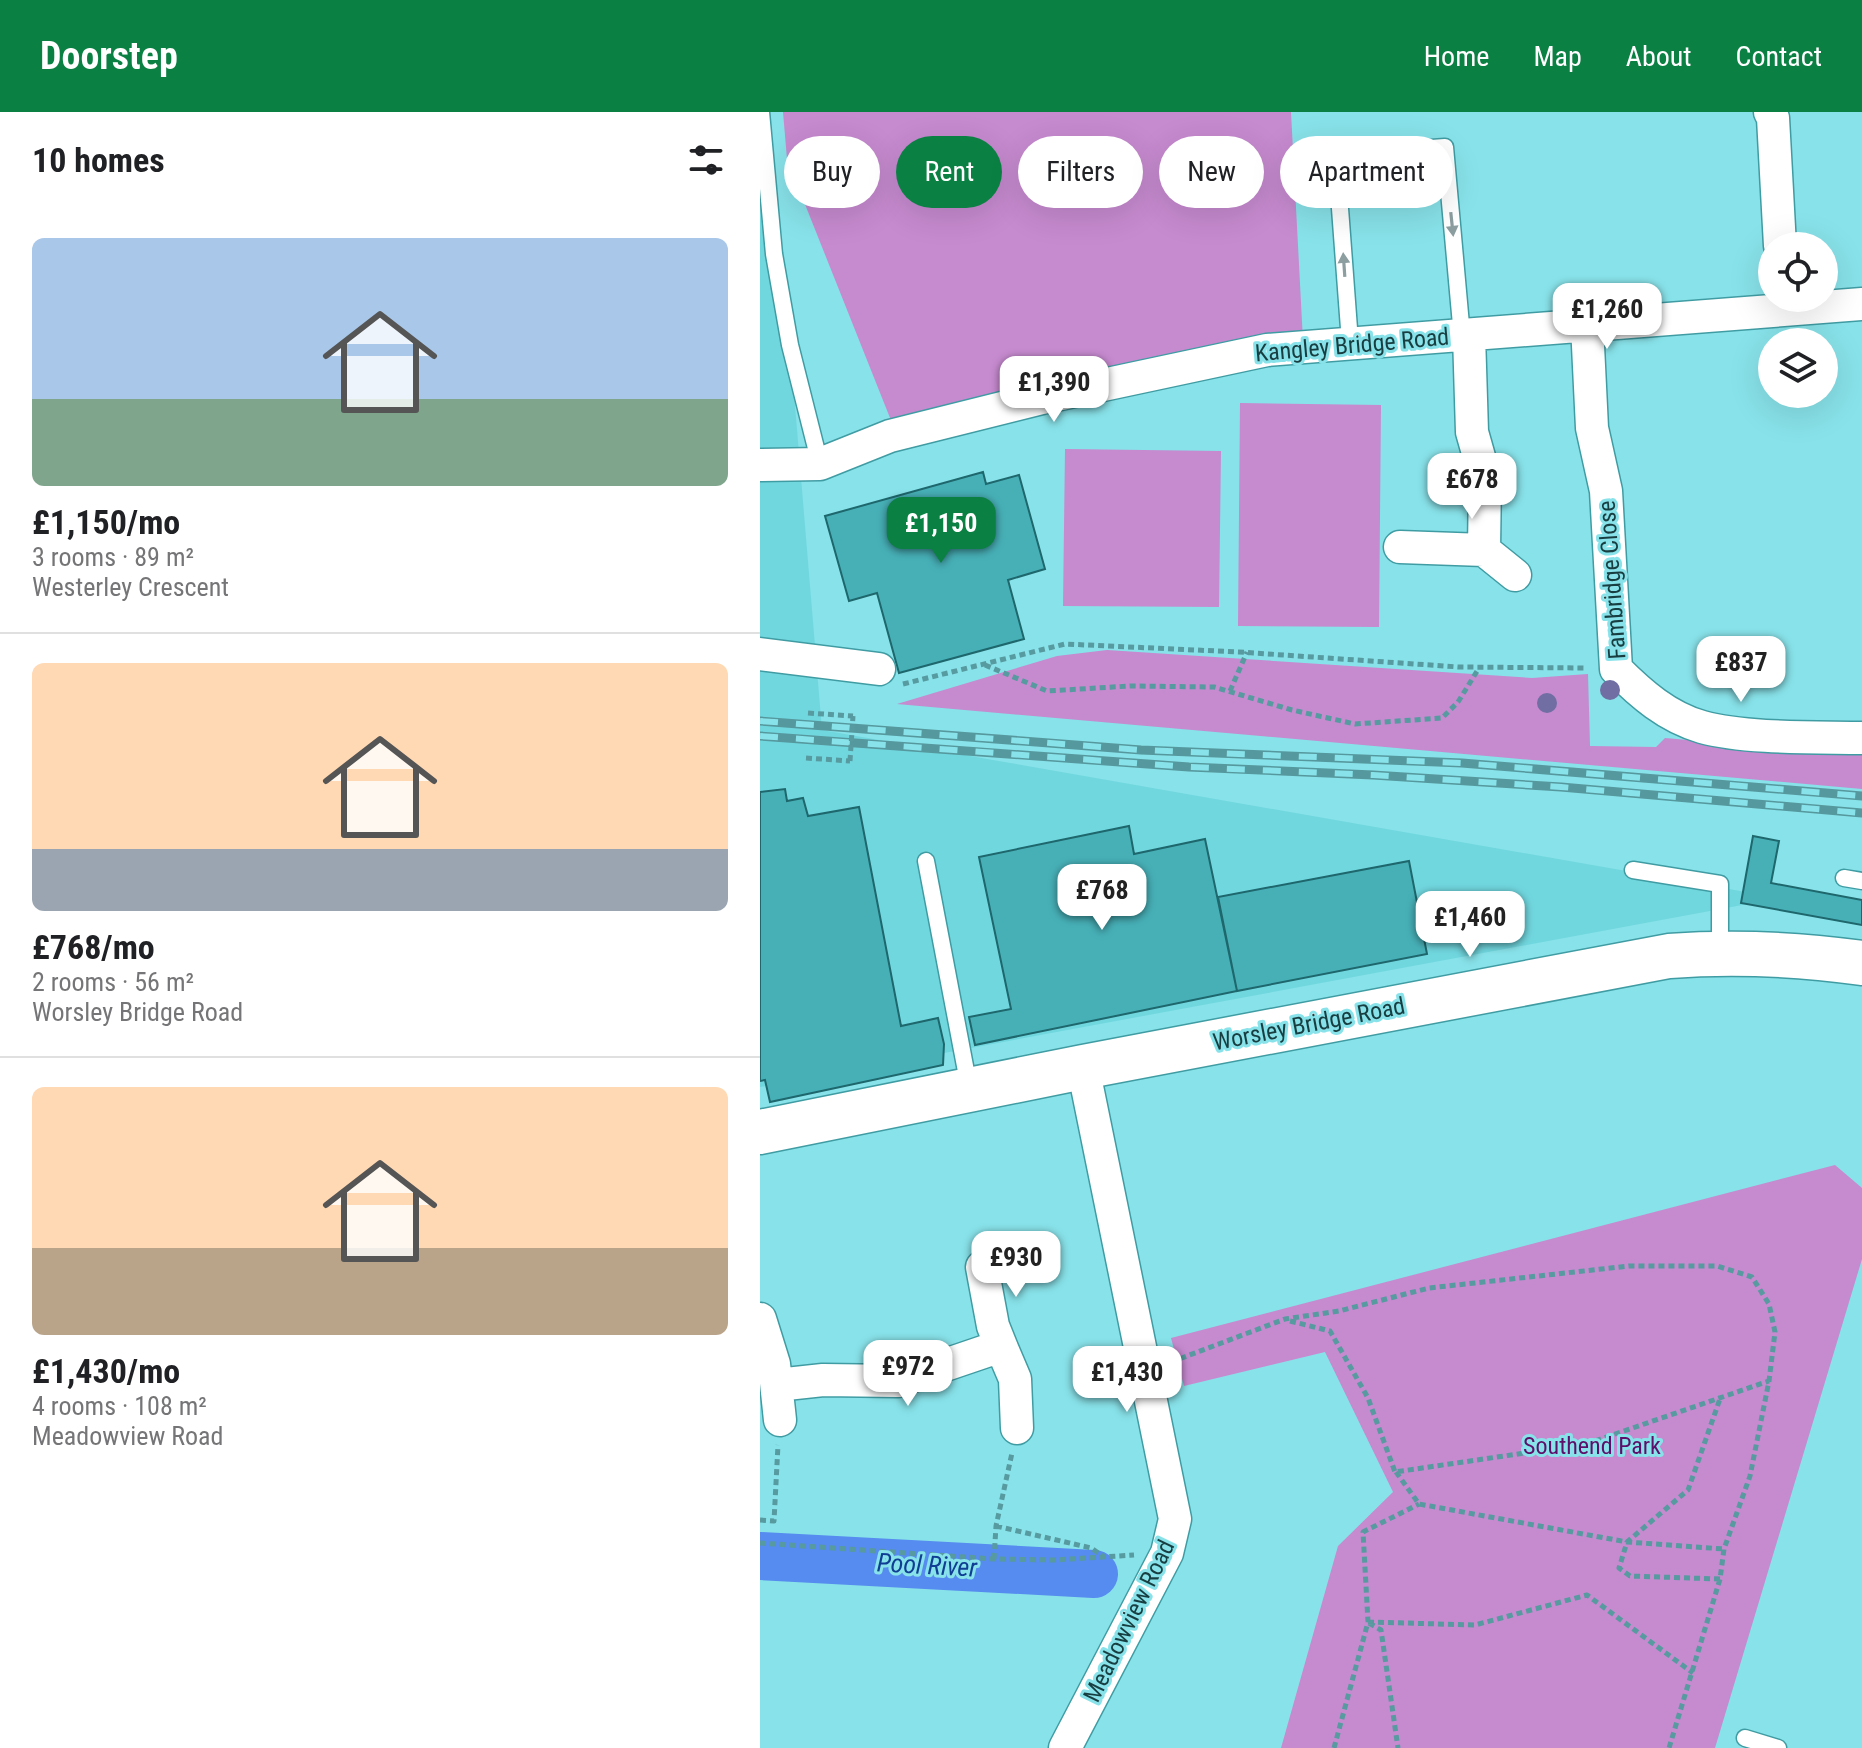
<!DOCTYPE html>
<meta charset="utf-8">
<style>
body{margin:0;font-family:"Roboto Condensed",sans-serif;background:#f6f6f6;color:#202124;height:100vh;display:flex;flex-direction:column;font-size:30px;white-space:nowrap}
*{box-sizing:border-box;margin:0}
p{font-size:26px;color:#757577}
.icon{flex:none;width:44px;height:44px;fill:none;stroke:currentColor;stroke-width:2;stroke-linecap:round;stroke-linejoin:round}
.map{position:relative;flex:1;overflow:hidden}
.drawer{display:flex;flex-direction:column;background:#fff;width:760px}
.drawer>*{flex:none}
.banner{position:absolute;left:24px;top:24px;width:760px;height:72px;display:flex;gap:16px}
.tools{position:absolute;left:998px;top:120px;display:grid;gap:16px}
.tools a{display:grid;place-items:center;width:80px;height:80px;border-radius:50%;background:#fff;box-shadow:0 8px 32px #0002;font-size:40px}
.price{position:absolute;translate:-50% -68px;padding:0 18px;border-radius:16px;background:#fff;color:#222;font-size:26px;line-height:52px;filter:drop-shadow(0 2px 4px #0008)}
.price::after{content:'';position:absolute;left:50%;top:48px;width:24px;height:18px;margin-left:-12px;background:inherit;clip-path:polygon(0 0,100% 0,50% 100%)}
.price.current{background:#0b8043;color:#fff}
ul{padding:0;list-style:none}
li{display:grid;align-content:center;gap:16px;height:424px;padding:0 32px}
li+li{border-top:2px solid #e0e0e0}
li span{display:grid;place-items:center;height:248px;border-radius:12px;color:#555}
li>.icon{margin-inline-start:auto}
span .icon{width:144px;height:144px;fill:#fffc;stroke-width:1}
li b{font-size:34px}
h2{display:flex;justify-content:space-between;align-items:center;height:96px;padding:0 32px;font-size:34px}
.chip{padding:0 28px;border-radius:36px;background:#fff;box-shadow:0 8px 32px #0002;font-size:28px;line-height:72px}
.chip.current{background:#0b8043;color:#fff}
header{display:flex;align-items:center;gap:48px;box-sizing:border-box;height:112px;padding:0 40px;background:#0b8043;color:#fff}
header strong{font-size:38px}
nav{display:flex;gap:44px;margin-inline-start:auto;font-size:28px}
main{display:flex;flex:1;min-height:0}
.map>svg:first-child{display:block}
.built{fill:#71d7df}
.green{fill:#c68acf}
.lines{fill:none;stroke-linecap:round;stroke-linejoin:round}
.river{stroke:#568bef;stroke-width:48}
.building{fill:#47b0b7;stroke:#1e676c;stroke-width:2}
.lane-casing{stroke:#409ca3;stroke-width:19}
.street-casing{stroke:#409ca3;stroke-width:35}
.secondary-casing{stroke:#409ca3;stroke-width:47}
.path{stroke:#579aa0;stroke-width:5;stroke-dasharray:6 4;stroke-linecap:butt}
.lane{stroke:#fff;stroke-width:16}
.street{stroke:#fff;stroke-width:32}
.secondary{stroke:#fff;stroke-width:44}
.rail-casing{stroke:#55989d;stroke-width:9}
.rail{stroke:#88e2e9;stroke-width:6;stroke-dasharray:18;stroke-linecap:butt}
.path-bridge{stroke:#579aa0;stroke-width:5;stroke-dasharray:6 4;stroke-linecap:butt}
.tree{fill:#706ea3}
.oneway{fill:#8c9ea0}
.labels{text-anchor:middle;stroke-width:6;stroke-linejoin:round;paint-order:stroke}
.street-label{font-size:24px;fill:#183e41;stroke:#88e2e9}
.park-label{font-size:24px;fill:#5d0f69;stroke:#88e2e9}
.water-label{font-size:26px;font-style:italic;fill:#103e95;stroke:#88e2e9}
</style>
<header>
<strong>Doorstep</strong>
<nav><a>Home</a><a>Map</a><a>About</a><a>Contact</a></nav>
</header>
<main>
<section class="drawer">
<h2>10 homes<svg class="icon" aria-label="filters" viewBox="0 0 24 24"><path d="M4 7h16M4 17h16"/><circle cx="9" cy="7" r="2"/><circle cx="15" cy="17" r="2"/></svg></h2>
<ul>
<li><span style="background:linear-gradient(#a9c7e8 65%,#7fa58c 0)"><svg class="icon" aria-label="home" viewBox="0 0 24 24"><path d="M3 11l9-7 9 7M6 9v11h12V9"/></svg></span><div><b>£1,150/mo</b><p>3 rooms · 89 m²</p><p>Westerley Crescent</p></div></li>
<li><span style="background:linear-gradient(#ffd9b3 75%,#9aa5b1 0)"><svg class="icon" aria-label="home" viewBox="0 0 24 24"><path d="M3 11l9-7 9 7M6 9v11h12V9"/></svg></span><div><b>£768/mo</b><p>2 rooms · 56 m²</p><p>Worsley Bridge Road</p></div></li>
<li><span style="background:linear-gradient(#ffd9b3 65%,#b9a48a 0)"><svg class="icon" aria-label="home" viewBox="0 0 24 24"><path d="M3 11l9-7 9 7M6 9v11h12V9"/></svg></span><div><b>£1,430/mo</b><p>4 rooms · 108 m²</p><p>Meadowview Road</p></div></li>
</ul>
</section>
<div class="map">
<svg width="1102" height="1636" viewBox="0 0 1102 1636">
<rect width="100%" height="100%" fill="#88e2e9"/>
<path class="built" d="M 0,0 L 30,233 L 62,618 L 1020,786 L 0,975 Z"/>
<path class="green" d="M 23,0 L 531,0 L 544,248 L 138,326 L 27,47 Z
M 480,291 L 621,293 L 619,515 L 478,514 Z
M 305,337 L 461,339 L 459,495 L 303,494 Z
M 347,538 L 772,566 L 828,562 L 830,634 L 896,635 L 905,626 L 1102,643 L 1102,677 L 137,592 L 297,544 Z
M 1075,1053 L 1102,1076 L 1102,1147 L 955,1636 L 521,1636 L 578,1434 L 633,1380 L 565,1240 L 424,1274 L 411,1226 Z"/>
<g class="lines">
<path class="river" d="M 0,1444 L 334,1462"/>
</g>
<path class="building" d="M 223,360 L 226,372 L 259,363 L 285,457 L 248,468 L 264,527 L 139,561 L 117,481 L 89,489 L 65,404 Z
M 25,677 L 27,689 L 43,686 L 48,704 L 99,695 L 141,914 L 178,906 L 184,932 L 183,953 L 10,990 L 5,968 L 0,969 L 0,680 Z
M 369,714 L 374,742 L 445,727 L 477,879 L 215,933 L 209,905 L 251,897 L 219,745 Z
M 993,724 L 1019,729 L 1011,771 L 1102,788 L 1102,813 L 981,791 Z
M 649,749 L 667,842 L 477,879 L 458,785 Z"/>
<g class="lines">
<g class="lane-casing">
<path id="lane" d="M 1,0 L 14,142 L 30,233 L 60,352
M 590,230 L 576,43 L 685,35 L 702,224
M 166,749 L 209,975
M 873,758 L 960,772 L 960,839
M 1084,766 L 1102,769
M 985,1626 L 1018,1636"/>
</g>
<g class="street-casing">
<path id="street" d="M 1010,0 L 1013,6 L 1020,134
M 827,213 L 832,316 L 846,379 L 856,557 C 881,582 907,605 942,615 C 986,627 1056,625 1102,626
M 709,223 L 712,320 L 725,366 L 724,438
M 0,353 L 60,352 L 130,324 L 282,286 L 507,238 L 1102,192
M 640,435 L 724,438 L 755,463
M 0,542 L 119,557
M 222,1155 L 233,1214 L 241,1234
M 0,1207 L 14,1252 L 20,1308
M 17,1273 L 63,1268 L 138,1269 L 241,1234 L 255,1267 L 257,1316
M 305,1636 L 407,1441 L 415,1407 L 323,955"/>
</g>
<g class="secondary-casing">
<path id="secondary" d="M 0,1020 L 323,955 L 909,844 C 975,839 1037,842 1102,851"/>
</g>
<path class="path" d="M 225,553 L 287,579 L 370,574 L 454,575 L 532,598 L 595,612 L 682,606 L 698,590 L 719,556
M 143,572 L 305,532 L 479,540 L 699,555 L 827,556
M 470,579 L 487,540
M 48,601 L 93,604
M 46,646 L 90,649
M 530,1209 L 570,1219 L 608,1286 L 635,1360 L 826,1332 L 1009,1269
M 411,1250 L 525,1207 L 579,1199 L 669,1176 L 869,1154 L 957,1154 L 992,1165 L 1009,1192 L 1015,1220 L 1009,1269 L 990,1364 L 964,1437 L 960,1467 L 909,1636
M 636,1360 L 659,1392 L 867,1430 L 928,1378 L 961,1284
M 0,1408 L 14,1409 L 18,1333
M 236,1414 L 331,1436 L 343,1444
M 0,1431 L 234,1447 L 295,1448 L 374,1443
M 234,1447 L 236,1414 L 252,1341
M 960,1467 L 870,1464 L 859,1456 L 867,1430 L 964,1437
M 608,1510 L 715,1513 L 827,1483 L 933,1561
M 609,1511 L 621,1518 L 638,1636
M 574,1636 L 608,1510 L 603,1420 L 659,1392"/>
<use href="#lane" class="lane"/>
<use href="#street" class="street"/>
<use href="#secondary" class="secondary"/>
<g class="rail-casing">
<path id="rail" d="M 0,609 L 381,638 L 702,651 L 1102,684
M 0,624 L 429,655 L 613,663 L 801,675 L 1102,701"/>
</g>
<use href="#rail" class="rail"/>
<path class="path-bridge" d="M 90,649 L 93,604"/>
</g>
<g class="tree">
<circle cx="850" cy="578" r="10"/>
<circle cx="787" cy="591" r="10"/>
</g>
<defs><path id="oneway-solid" d="M-6-.8H1V-3.2L6.5 0L1 3.2V.8H-6Z" transform="scale(2)"/></defs>
<g class="oneway">
<use href="#oneway-solid" transform="translate(692 112) rotate(84)"/>
<use href="#oneway-solid" transform="translate(584 153) rotate(-94)"/>
</g>
<g class="labels">
<g class="street-label">
<text transform="translate(592 233) rotate(-5)" y="8">Kangley Bridge Road</text>
<text transform="translate(852 468) rotate(-94)" y="8">Fambridge Close</text>
<text transform="translate(549 912) rotate(-11)" y="8">Worsley Bridge Road</text>
<text transform="translate(369 1509) rotate(-64)" y="8">Meadowview Road</text>
</g>
<g class="park-label">
<text x="832" y="1342">Southend Park</text>
</g>
<g class="water-label">
<text transform="translate(167 1453) rotate(3)" y="9">Pool River</text>
</g>
</g>
</svg>
<div class="tools">
<a><svg class="icon" aria-label="locate" viewBox="0 0 24 24"><circle cx="12" cy="12" r="6"/><path d="M12 2v4M12 18v4M2 12h4M18 12h4"/></svg></a>
<a><svg class="icon" aria-label="layers" viewBox="0 0 24 24"><path d="M12 4l9 5-9 5-9-5zM3 14l9 5 9-5"/></svg></a>
</div>
<b class="price" style="left:847px;top:239px">£1,260</b>
<b class="price" style="left:294px;top:312px">£1,390</b>
<b class="price" style="left:712px;top:409px">£678</b>
<b class="price current" style="left:181px;top:453px">£1,150</b>
<b class="price" style="left:981px;top:592px">£837</b>
<b class="price" style="left:342px;top:820px">£768</b>
<b class="price" style="left:710px;top:847px">£1,460</b>
<b class="price" style="left:256px;top:1187px">£930</b>
<b class="price" style="left:148px;top:1296px">£972</b>
<b class="price" style="left:367px;top:1302px">£1,430</b>
<div class="banner">
<a class="chip">Buy</a>
<a class="chip current">Rent</a>
<a class="chip">Filters</a>
<a class="chip">New</a>
<a class="chip">Apartment</a>
</div>
</div>
</main>
